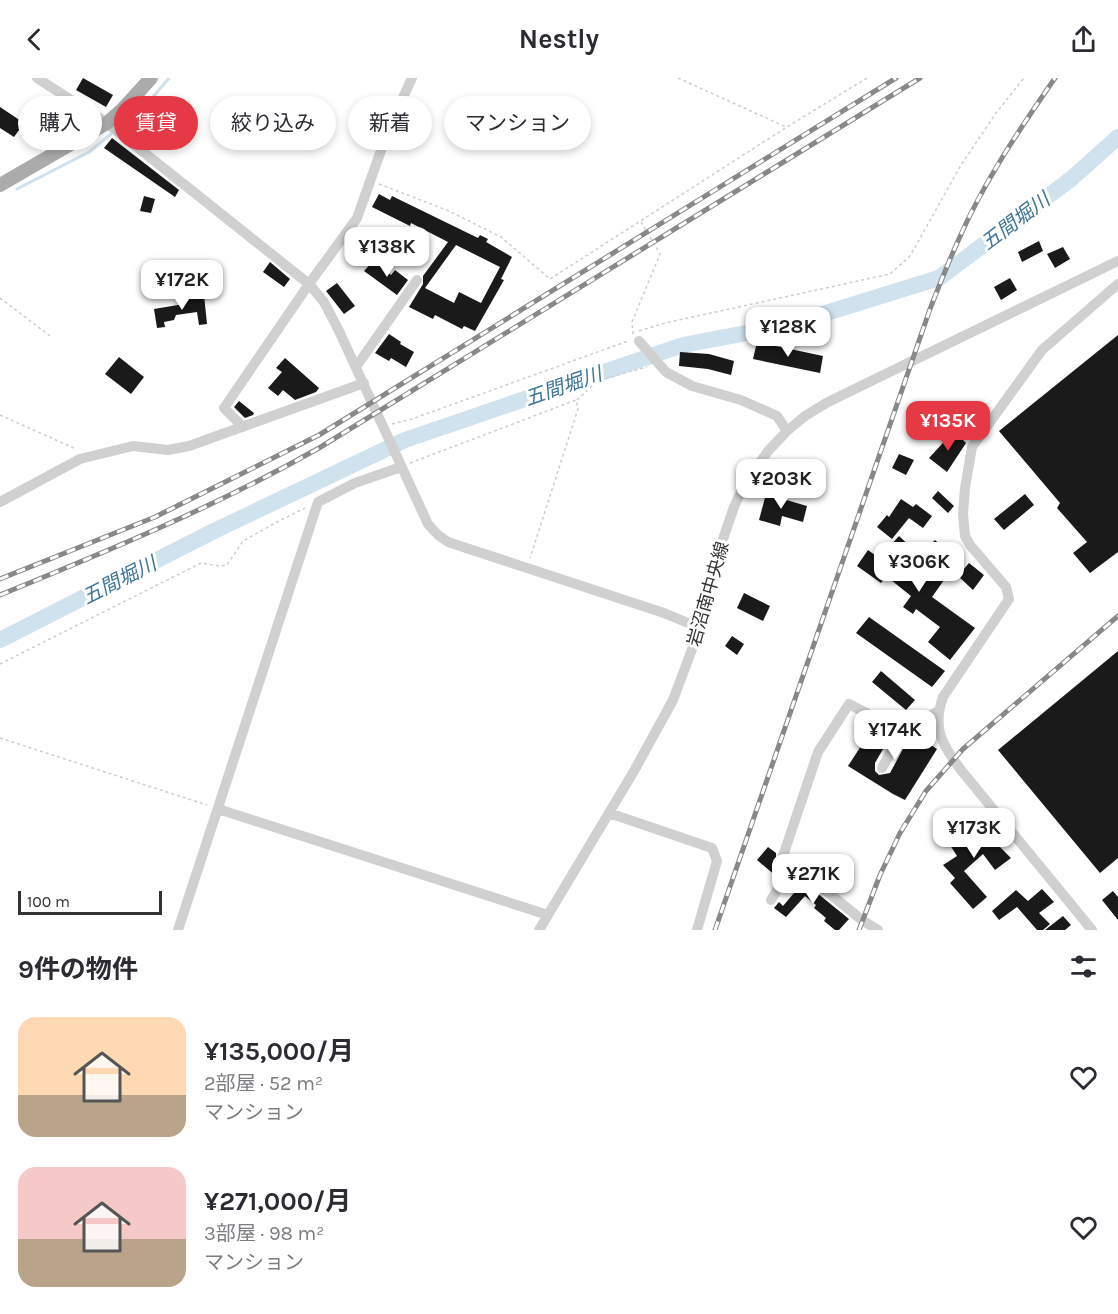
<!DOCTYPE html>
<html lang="ja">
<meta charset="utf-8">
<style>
body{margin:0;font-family:Karla,"Noto Sans JP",sans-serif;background:#f2f2f3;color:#2b2b33;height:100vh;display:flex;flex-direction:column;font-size:22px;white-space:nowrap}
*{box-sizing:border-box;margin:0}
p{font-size:20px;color:#7c7c81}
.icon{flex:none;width:33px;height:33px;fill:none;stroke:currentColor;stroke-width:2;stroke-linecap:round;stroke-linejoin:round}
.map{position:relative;height:852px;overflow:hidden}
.sheet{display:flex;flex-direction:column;background:#fff;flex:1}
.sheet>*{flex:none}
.guide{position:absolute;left:18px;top:18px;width:600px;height:54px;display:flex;gap:12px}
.scale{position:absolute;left:18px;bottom:15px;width:144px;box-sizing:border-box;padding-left:6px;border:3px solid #333;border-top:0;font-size:16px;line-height:21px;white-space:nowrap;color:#333;-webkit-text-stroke:4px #fff;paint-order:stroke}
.price{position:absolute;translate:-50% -51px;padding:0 14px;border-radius:12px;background:#fff;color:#222;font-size:20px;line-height:39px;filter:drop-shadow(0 2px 3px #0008)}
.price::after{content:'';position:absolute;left:50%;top:36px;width:18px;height:14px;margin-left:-9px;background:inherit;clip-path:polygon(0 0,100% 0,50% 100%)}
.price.current{background:#e63946;color:#fff}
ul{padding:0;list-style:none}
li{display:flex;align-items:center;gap:18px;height:150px;padding:0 18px}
li span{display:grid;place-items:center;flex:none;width:168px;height:120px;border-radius:18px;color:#555}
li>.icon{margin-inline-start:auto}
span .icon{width:72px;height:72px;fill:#fffc;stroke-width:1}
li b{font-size:26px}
h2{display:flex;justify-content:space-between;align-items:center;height:72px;padding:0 18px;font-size:26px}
.pill{padding:0 21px;border-radius:27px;background:#fff;box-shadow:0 3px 9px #0003;font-size:21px;line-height:54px}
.pill.current{background:#e63946;color:#fff}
header{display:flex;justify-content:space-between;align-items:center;height:78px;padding:0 18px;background:#fff;font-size:27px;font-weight:700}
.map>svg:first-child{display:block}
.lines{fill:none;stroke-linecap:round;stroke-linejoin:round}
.stream{stroke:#cfe2ee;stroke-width:3}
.river{stroke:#cfe2ee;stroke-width:16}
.building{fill:#1a1a1a;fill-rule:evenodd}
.path{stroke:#cdcdcd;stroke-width:1.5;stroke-dasharray:3 3;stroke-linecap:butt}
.minor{stroke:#d0d0d0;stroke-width:10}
.major{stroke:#ababab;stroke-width:14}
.rail-casing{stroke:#888;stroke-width:5}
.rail{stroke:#fff;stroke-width:3;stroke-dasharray:9;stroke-linecap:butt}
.labels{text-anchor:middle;stroke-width:6;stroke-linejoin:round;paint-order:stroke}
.street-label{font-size:18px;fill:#333;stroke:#fff}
.water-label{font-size:20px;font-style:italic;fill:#3f7597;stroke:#fff}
</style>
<header><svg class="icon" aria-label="back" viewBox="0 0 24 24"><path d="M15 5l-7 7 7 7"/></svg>Nestly<svg class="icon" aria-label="share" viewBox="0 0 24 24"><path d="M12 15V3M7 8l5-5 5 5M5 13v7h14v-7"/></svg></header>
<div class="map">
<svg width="1118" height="852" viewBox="0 0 1118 852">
<rect width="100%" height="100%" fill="#fff"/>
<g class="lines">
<path class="stream" d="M 121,46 L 152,20 L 169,0
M 17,111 L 89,74 L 111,56"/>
<path class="river" d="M 0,562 L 214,453 L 405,362 L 683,267 L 784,248 L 939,200 L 1071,101 L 1118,59"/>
</g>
<path class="building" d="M 83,0 L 113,17 L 106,29 L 76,12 Z
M 0,29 L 24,45 L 14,59 L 0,50 Z
M 112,60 L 179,112 L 175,119 L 104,70 Z
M 379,116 L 390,122 L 392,118 L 478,160 L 480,157 L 488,161 L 486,164 L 512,179 L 501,201 L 504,202 L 475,253 L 464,248 L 462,251 L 435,237 L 433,241 L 409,229 L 423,206 L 423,198 L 448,164 L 411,145 L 410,148 L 372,129 ZM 456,167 L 500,189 L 481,225 L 459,214 L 454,225 L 425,210 Z
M 144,118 L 155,121 L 151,135 L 140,133 Z
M 389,158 L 401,165 L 393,181 L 380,174 Z
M 1039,163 L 1043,173 L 1022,184 L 1018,174 Z
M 414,166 L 423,171 L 418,178 L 410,173 Z
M 1063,169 L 1070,181 L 1055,190 L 1047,176 Z
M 373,183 L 391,197 L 395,192 L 408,202 L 397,217 L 364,193 Z
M 270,184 L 290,201 L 284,209 L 263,194 Z
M 1010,200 L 1017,212 L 1001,222 L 994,209 Z
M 337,205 L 355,228 L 344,236 L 326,213 Z
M 204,217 L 207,246 L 199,247 L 197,234 L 176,237 L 174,242 L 164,244 L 165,249 L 157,250 L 154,231 L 184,226 L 184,220 Z
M 389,256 L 401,264 L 400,266 L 414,274 L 406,289 L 391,280 L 389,283 L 375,275 Z
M 1118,257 L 1118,474 L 1090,495 L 1073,475 L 1087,464 L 1057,430 L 1060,425 L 999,353 Z
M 757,264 L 823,278 L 820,295 L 753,281 Z
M 680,274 L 709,276 L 734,283 L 731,297 L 708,291 L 679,288 Z
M 119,279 L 144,299 L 131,316 L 105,296 Z
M 285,280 L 319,310 L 316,314 L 295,322 L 283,312 L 278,318 L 268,310 L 282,294 L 276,290 Z
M 239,323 L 254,335 L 253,337 L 245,340 L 234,329 Z
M 973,324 L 987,327 L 983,337 L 968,334 L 970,327 Z
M 954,353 L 966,365 L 947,394 L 929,380 Z
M 899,376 L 914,382 L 906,397 L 892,390 Z
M 938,413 L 954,428 L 948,435 L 932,420 Z
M 766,416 L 807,428 L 803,444 L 782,438 L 780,448 L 759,442 Z
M 1025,416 L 1034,427 L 1004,452 L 994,441 Z
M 901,421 L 913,429 L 916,426 L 932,438 L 923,450 L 909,440 L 892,461 L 877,449 L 887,437 L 889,439 Z
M 899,458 L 915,473 L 912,477 L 944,502 L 932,519 L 975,550 L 950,582 L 928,564 L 940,549 L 916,531 L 913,536 L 903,529 L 911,518 L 886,498 L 881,505 L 857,488 L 868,472 L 879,480 Z
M 935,462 L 946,472 L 938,480 L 927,470 Z
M 969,485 L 984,497 L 973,512 L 958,498 Z
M 744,515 L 770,528 L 763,543 L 737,530 Z
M 869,539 L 945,593 L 932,609 L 856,555 Z
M 732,558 L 744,566 L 737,577 L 725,568 Z
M 1118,573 L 1118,780 L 1100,795 L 998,672 Z
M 881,593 L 915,622 L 906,632 L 872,604 Z
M 874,648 L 891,657 L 875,685 L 875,693 L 879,697 L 890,695 L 910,658 L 924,650 L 930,653 L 925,663 L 937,671 L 905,722 L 893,716 L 848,688 Z
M 981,735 L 989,745 L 985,749 L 997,764 L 996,765 L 1011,780 L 995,792 L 983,776 L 964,793 L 987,819 L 973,831 L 950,805 L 955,800 L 943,787 L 957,778 L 950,767 L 969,754 L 964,748 Z
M 768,769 L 776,775 L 776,781 L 783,788 L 776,798 L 757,782 Z
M 795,797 L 849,841 L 839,852 L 835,852 L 824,843 L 826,840 L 814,830 L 816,827 L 805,818 L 786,839 L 774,830 L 779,824 L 783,828 L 799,809 L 791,803 Z
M 1042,811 L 1054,824 L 1039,835 L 1050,846 L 1043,852 L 1037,852 L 1017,829 L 999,842 L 992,833 L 1016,812 L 1028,823 Z
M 1113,813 L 1118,819 L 1118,842 L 1102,822 Z
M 1063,838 L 1071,847 L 1065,852 L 1045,852 Z"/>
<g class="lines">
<path class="path" d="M 678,0 L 786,49
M 379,106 L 449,133 L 501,159 L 550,201 L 787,49 L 867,0
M 0,220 L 50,258
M 639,253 L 665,245 L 890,196 L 910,178 L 961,87 L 996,35 L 1024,0
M 633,256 L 632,244 L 660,176 L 641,144
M 577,322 L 593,307 L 607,300 L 647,289
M 0,337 L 76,371
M 392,346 L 412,341 L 628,263
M 410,385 L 576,322 L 578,331 L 530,480
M 0,586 L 201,485 L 220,488 L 227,487 L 243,463 L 277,444 L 305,430
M 0,660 L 207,727"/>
<path class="minor" d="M 37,0 L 107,45 L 309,206 L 324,224 L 339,253 L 428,446 L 438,457 L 448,464 L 664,535 L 700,550
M 639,263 L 666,294 L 692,308 L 741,322 L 777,338 L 787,353
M 356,289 L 417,202
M 243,349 L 224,330 L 309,206 L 357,140 L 389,50 L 412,0
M 0,424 L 80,381 L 133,368 L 168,372 L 189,368 L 364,305
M 882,690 L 902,654
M 218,731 L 548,837
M 609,735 L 712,770 L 717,783 L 697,852
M 771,822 L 793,786
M 178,852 L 318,424 L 355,405 L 401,389
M 539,852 L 634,693 L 673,622 L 700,550 L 723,461 L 734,429 L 743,409 L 768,373 L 787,353 L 805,338 L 828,324 L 1118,183
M 878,852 L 862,842 L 783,778 L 818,674 L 849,626 L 902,654 L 938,633
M 1092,852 L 961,692 C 942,667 932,650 943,619 L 1009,521 L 1006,509 L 970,467 L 965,458 L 963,436 L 965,410 L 972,369 L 1042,272 L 1118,206"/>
<path class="major" d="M 0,107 L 107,45 L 123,31 L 151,0"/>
<g class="rail-casing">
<path id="rail" d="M 0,501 L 155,439 L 319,357 L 896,0
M 0,517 C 110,472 215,429 319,370 L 920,0
M 715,852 L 930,231 C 939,208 948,185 958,163 C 983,105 1019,52 1055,0
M 859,852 L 880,797 L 900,755 L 926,713 L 963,671 L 1118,538"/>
</g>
<use href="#rail" class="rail"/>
</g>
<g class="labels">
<g class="street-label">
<text transform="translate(708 516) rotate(-74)" y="6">岩沼南中央線</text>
</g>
<g class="water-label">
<text transform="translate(1015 143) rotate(-37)" y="7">五間堀川</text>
<text transform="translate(563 308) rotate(-19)" y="7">五間堀川</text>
<text transform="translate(119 502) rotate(-27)" y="7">五間堀川</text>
</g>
</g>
</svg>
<div class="scale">100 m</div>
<b class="price" style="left:387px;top:200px">¥138K</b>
<b class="price" style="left:182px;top:233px">¥172K</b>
<b class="price" style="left:788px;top:280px">¥128K</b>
<b class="price current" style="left:948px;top:374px">¥135K</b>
<b class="price" style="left:781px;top:432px">¥203K</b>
<b class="price" style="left:919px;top:515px">¥306K</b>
<b class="price" style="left:895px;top:683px">¥174K</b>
<b class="price" style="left:974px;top:781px">¥173K</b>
<b class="price" style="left:813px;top:827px">¥271K</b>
<div class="guide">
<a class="pill">購入</a>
<a class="pill current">賃貸</a>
<a class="pill">絞り込み</a>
<a class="pill">新着</a>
<a class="pill">マンション</a>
</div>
</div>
<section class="sheet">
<h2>9件の物件<svg class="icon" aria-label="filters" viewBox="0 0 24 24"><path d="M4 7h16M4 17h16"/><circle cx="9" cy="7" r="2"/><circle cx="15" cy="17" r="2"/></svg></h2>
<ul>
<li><span style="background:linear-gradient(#ffd9b3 65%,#b9a48a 0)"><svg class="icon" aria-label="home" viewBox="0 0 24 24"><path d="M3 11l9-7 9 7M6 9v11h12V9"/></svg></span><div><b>¥135,000/月</b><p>2部屋 · 52 m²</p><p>マンション</p></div><svg class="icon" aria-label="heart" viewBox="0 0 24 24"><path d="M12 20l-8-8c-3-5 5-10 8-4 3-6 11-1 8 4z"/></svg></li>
<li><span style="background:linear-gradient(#f6c9c9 60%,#b9a48a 0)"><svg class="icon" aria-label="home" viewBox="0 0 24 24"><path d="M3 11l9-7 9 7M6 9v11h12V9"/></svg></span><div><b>¥271,000/月</b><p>3部屋 · 98 m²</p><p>マンション</p></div><svg class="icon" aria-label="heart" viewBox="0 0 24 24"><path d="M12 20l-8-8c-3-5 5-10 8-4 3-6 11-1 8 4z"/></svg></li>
</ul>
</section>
